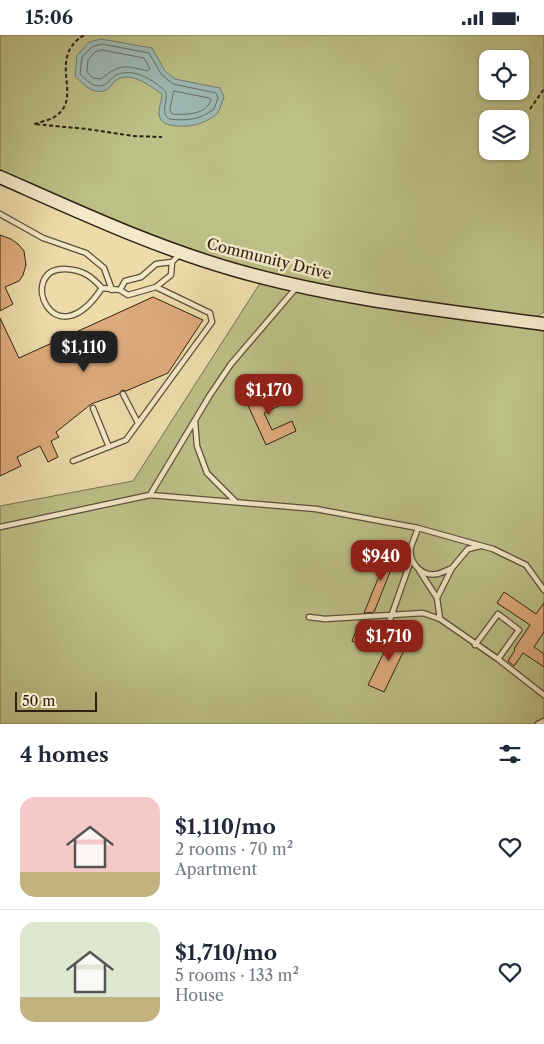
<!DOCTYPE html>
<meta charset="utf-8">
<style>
body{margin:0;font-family:"Libre Caslon Text",serif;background:#f6f6f7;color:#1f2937;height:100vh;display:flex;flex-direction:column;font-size:19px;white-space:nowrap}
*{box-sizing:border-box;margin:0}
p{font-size:16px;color:#747a83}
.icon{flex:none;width:28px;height:28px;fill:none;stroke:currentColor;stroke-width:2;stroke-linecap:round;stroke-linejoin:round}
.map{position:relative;height:689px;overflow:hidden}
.details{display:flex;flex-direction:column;background:#fff;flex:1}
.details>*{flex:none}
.tools{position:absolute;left:479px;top:15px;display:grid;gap:10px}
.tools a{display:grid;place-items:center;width:50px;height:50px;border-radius:10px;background:#fff;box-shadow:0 1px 4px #0004;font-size:25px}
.scale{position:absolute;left:15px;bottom:12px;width:82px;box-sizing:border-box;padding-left:5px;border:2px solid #2f2112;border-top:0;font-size:14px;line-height:18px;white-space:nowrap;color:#2f2112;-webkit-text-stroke:4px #f3e8c8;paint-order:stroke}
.price{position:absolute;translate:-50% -42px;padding:0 11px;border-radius:10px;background:#8f2418;color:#fff;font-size:16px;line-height:32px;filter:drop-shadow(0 1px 2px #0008)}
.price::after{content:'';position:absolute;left:50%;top:30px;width:15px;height:11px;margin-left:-8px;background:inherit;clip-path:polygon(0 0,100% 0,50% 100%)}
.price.current{background:#222;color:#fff}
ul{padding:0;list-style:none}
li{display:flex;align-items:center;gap:15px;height:125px;padding:0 20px}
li+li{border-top:1px solid #e0e1e3}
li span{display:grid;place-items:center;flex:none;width:140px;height:100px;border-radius:15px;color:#555}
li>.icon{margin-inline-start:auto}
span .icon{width:60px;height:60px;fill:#fffc;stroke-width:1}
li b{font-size:21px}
h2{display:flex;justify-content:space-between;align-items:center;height:60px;padding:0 20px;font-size:21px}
.status{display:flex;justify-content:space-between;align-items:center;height:35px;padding:0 25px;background:#fff;direction:ltr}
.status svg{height:14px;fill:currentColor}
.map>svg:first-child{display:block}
.green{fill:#bcbf86;stroke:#76704c;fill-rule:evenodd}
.water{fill:#9db9b4;stroke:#717c73}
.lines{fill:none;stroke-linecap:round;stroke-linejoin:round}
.shore{stroke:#666d63;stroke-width:1}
.building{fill:#dfab7c;stroke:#2f2112}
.service-casing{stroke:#5e5038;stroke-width:7}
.secondary-casing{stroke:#2f2112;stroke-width:15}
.path{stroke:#2f2112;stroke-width:2;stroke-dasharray:4 2.5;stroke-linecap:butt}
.service{stroke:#f3e8c8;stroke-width:4.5}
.secondary{stroke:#f3e8c8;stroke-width:12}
.labels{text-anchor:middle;stroke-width:5;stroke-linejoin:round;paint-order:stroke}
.street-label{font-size:15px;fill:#2f2112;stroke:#f3e8c8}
</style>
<div class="status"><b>15:06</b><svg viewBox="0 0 49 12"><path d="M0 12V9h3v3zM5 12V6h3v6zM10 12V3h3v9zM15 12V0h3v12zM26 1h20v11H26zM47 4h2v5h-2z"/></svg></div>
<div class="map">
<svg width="544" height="689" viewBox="0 0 544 689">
<rect width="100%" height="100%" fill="#eddcaa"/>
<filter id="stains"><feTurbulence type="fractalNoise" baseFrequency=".004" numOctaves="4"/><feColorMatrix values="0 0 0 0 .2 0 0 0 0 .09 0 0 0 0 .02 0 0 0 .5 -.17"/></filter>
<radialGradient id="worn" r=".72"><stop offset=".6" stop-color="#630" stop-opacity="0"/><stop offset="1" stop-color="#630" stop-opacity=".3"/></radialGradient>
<path class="green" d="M 0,0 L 544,0 L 544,277 L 531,286 L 544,288 L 544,689 L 0,689 L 0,471 L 133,446 L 266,239 L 176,213 L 0,142 ZM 488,24 L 520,24 L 520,56 L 488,56 ZM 488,84 L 520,84 L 520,116 L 488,116 Z"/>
<path class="water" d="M 101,4 L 152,13 L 165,36 L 175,44 L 220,53 L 224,62 L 218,78 C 213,82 207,86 201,88 C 192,92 164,94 160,83 C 157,75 162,67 162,59 C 150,51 133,37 118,44 C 113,46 111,53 106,55 C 94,61 83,49 75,41 L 77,20 L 89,7 Z"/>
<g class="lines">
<path class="shore" d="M 102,9 L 149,18 L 161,39 L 173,49 L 216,58 L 218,63 L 214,74 C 200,85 186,86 169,84 C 160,77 168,67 166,57 C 154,45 133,32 116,40 C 111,42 109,48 104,50 C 95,54 86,45 80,39 L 82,22 L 92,12 Z
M 102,15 L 144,23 L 150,34 L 147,36 C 124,30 120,29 101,44 L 93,43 L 87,37 L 88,25 L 95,17 Z
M 174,56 L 209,63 L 211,65 C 206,80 185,80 172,79 L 170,75 Z"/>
</g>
<path class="building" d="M 0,200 L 11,204 L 18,209 L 24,216 L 26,230 L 23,240 L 19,246 L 5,252 L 13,269 L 0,276 Z
M 153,262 L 203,285 L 168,338 L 126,356 L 122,355 L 119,359 L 91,369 L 85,374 L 56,397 L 59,402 L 51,406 L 58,422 L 48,427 L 40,411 L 17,422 L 21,431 L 0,441 L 0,283 L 19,323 Z
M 275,353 L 283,369 L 264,378 L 272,395 L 292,386 L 296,396 L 266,410 L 246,366 Z
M 390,514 L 398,517 L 374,577 L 364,578 Z
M 504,557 L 536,579 L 544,568 L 544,597 L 534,612 L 544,619 L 544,632 L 523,618 L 514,631 L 508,626 L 515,615 L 514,614 L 530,590 L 497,568 Z
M 371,585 L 370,588 L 376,591 L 367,612 L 352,606 L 360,586 Z
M 394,597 L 409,605 L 384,657 L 368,650 Z"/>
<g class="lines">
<g class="service-casing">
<path id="service" d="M 0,179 L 43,203 L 86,218 L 104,233 L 112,255
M 172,227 L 156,229 L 141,242 L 125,246 L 120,255 L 128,260 L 156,252 L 171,240 L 172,227 L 180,219
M 102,253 C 53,327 16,233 65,234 C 83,235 91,241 102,253 L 120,255
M 123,359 L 138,388
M 93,373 L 109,412
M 195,386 L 197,411 L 207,438 L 236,467
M 73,426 L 126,405 L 212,287 L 210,278 L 156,252
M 150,460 L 210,360 L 231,329 L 296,253
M 0,492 L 150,460 L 316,474 L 418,493 L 493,514 L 526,530 L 544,555
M 418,493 C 416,499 413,506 411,512 C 408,527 421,542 437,539 C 442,538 447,535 452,533
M 419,535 L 437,563
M 309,582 L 325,584 L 423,578 L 440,584 L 498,624 L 544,660
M 440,584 L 437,563 L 452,533 L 468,514 L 480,511
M 475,610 L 498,579 L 519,595 L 498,624
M 380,613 L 411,525
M 538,689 L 544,686"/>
</g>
<g class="secondary-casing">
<path id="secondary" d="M 0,142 C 77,176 154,212 235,235 C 336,264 441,275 544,289"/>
</g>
<path class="path" d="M 84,0 C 46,24 84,61 56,81 C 50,85 41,87 34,89 L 87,94 L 133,101 L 162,102
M 530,74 L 544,54"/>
<use href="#service" class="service"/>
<use href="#secondary" class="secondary"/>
</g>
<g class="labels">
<g class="street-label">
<text transform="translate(269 224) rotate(14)" y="5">Community Drive</text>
</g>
</g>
<rect width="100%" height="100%" filter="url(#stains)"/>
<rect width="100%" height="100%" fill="url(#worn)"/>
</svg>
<div class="tools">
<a><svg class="icon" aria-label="locate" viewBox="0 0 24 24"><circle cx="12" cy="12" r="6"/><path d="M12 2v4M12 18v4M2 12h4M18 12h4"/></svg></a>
<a><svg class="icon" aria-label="layers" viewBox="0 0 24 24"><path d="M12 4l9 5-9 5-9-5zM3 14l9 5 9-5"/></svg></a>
</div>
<div class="scale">50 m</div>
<b class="price current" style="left:84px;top:338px">$1,110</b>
<b class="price" style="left:269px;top:381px">$1,170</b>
<b class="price" style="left:381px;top:547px">$940</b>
<b class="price" style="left:389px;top:627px">$1,710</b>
</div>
<section class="details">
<h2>4 homes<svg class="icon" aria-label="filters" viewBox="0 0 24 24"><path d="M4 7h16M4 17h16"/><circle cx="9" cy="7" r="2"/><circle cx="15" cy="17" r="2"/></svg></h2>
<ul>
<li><span style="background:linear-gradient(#f6c9c9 75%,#c2b280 0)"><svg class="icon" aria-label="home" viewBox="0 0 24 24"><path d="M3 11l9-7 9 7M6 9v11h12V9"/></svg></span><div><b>$1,110/mo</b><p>2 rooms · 70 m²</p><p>Apartment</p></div><svg class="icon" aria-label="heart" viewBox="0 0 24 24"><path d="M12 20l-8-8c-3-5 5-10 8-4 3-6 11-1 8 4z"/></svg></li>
<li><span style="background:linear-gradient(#dfe7d0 75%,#c2b280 0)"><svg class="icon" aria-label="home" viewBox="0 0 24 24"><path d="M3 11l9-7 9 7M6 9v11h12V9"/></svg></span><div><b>$1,710/mo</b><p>5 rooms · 133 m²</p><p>House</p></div><svg class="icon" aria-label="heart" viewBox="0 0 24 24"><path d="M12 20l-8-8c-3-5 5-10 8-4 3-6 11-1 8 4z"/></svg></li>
</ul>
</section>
